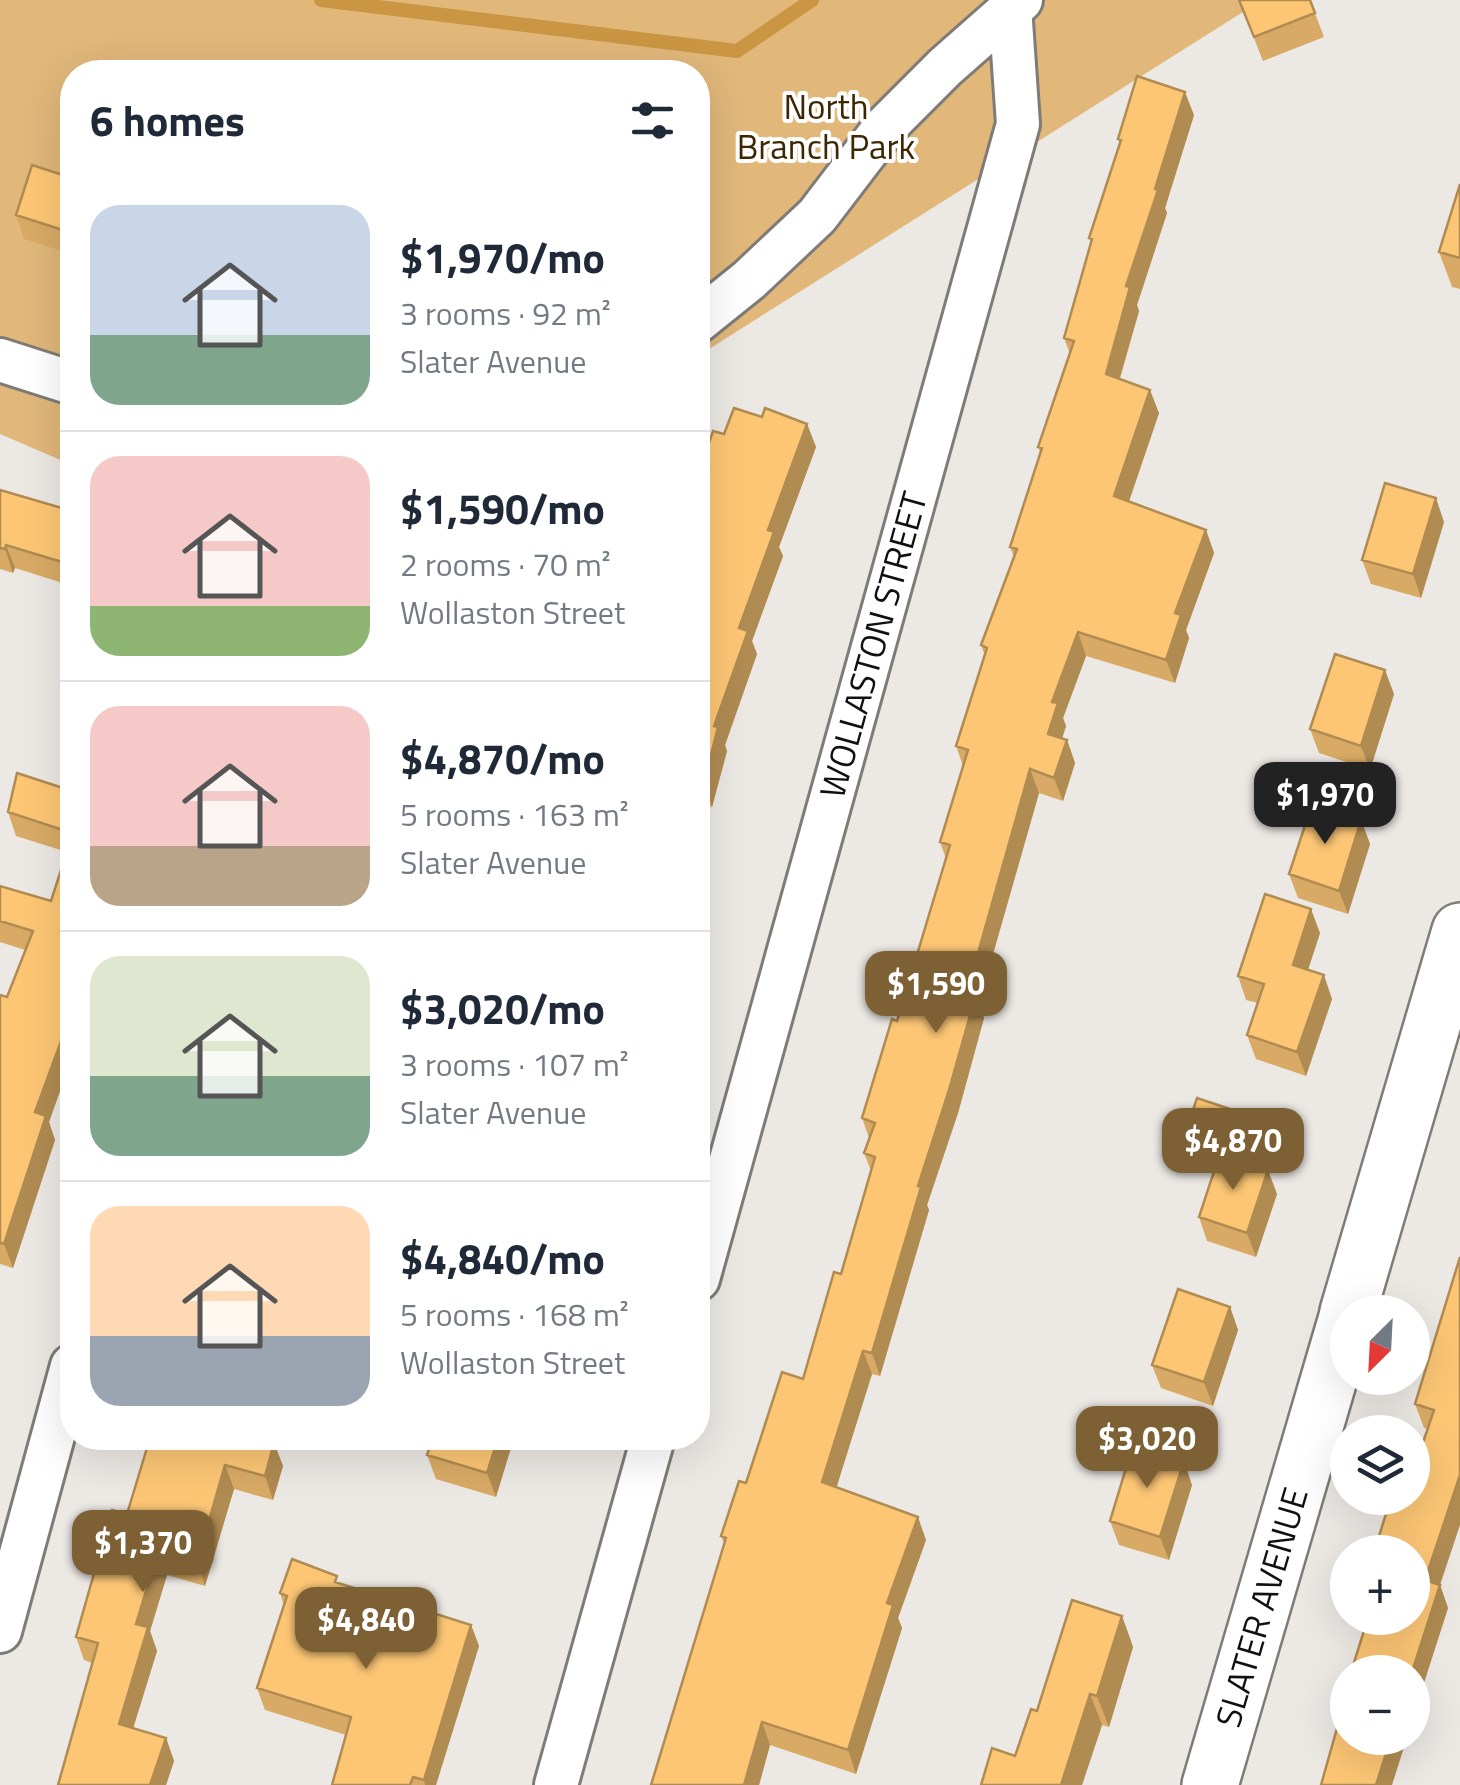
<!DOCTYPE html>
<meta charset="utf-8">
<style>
body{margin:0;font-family:"Titillium Web",sans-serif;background:#f2f2f3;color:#1f2937;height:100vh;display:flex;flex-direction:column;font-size:38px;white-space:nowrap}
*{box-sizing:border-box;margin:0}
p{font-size:32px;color:#747a83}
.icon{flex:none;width:55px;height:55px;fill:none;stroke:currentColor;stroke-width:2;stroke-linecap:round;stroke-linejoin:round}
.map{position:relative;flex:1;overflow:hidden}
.sheet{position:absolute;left:60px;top:60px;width:650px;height:1390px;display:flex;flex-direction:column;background:#fff;border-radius:40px;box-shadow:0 10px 40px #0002}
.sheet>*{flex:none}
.needle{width:65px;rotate:204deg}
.buttons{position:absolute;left:1330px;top:1295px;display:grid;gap:20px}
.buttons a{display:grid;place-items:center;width:100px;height:100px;border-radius:50%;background:#fff;box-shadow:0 10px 40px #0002;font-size:50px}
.price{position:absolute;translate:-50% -85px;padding:0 22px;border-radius:20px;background:#7d6033;color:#fff;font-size:32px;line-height:65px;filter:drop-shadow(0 2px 5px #0008)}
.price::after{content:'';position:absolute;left:50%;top:60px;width:30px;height:22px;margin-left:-15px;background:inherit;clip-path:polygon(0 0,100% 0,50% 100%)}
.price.selected{background:#222;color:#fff}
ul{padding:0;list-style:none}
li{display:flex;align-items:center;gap:30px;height:250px;padding:0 30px}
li+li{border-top:2px solid #e0e1e3}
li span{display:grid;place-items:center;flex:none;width:280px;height:200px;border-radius:30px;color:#555}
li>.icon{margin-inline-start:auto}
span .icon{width:120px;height:120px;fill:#fffc;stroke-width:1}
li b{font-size:42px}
h2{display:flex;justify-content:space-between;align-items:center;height:120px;padding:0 30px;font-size:42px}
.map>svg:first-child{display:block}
.green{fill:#e1b77a}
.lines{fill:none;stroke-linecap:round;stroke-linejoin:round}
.stream{stroke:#ca9643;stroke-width:14}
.street-casing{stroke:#7f7c78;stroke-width:48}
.secondary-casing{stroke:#7f7c78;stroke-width:60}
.street{stroke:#fff;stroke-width:42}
.secondary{stroke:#fff;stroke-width:55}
.wall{fill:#d9aa65}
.shaded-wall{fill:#b08b52}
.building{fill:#fcc675;stroke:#b08b52;stroke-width:2.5}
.labels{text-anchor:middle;stroke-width:8;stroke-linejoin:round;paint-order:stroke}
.park-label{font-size:35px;fill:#3c2702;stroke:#fff}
.street-label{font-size:35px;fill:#11100f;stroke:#fff}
</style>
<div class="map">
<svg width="1460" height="1785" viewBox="0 0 1460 1785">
<rect width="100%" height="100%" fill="#ece9e5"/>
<path class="green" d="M 0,0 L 1262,0 L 698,356 L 698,72 L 72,72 L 72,465 L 0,434 Z"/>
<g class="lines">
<path class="stream" d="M 321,0 L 737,51 L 812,0"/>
<g class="street-casing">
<g id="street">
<path d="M 698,321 L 749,280 L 817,216 L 885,127 L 945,67 L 1021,0"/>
<path d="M 0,360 L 72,383"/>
<path id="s1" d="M 698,1279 L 1018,124 L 1010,7"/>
<path d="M 0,1631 L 72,1366"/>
<path d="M 556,1785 L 653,1438"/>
</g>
</g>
<g class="secondary-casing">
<g id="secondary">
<path d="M 1348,1312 L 1460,931"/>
<path id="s2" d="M 1210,1785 L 1348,1314"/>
</g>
</g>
<use href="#street" class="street"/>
<use href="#secondary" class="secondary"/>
</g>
<path class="wall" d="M 1239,0 L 1310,0 L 1324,37 L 1263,61 Z
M 1194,115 L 1165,208 L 1167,213 L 1137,305 L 1139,311 L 1120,379 L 1159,413 L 1129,501 L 1206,530 L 1214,553 L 1186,630 L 1189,638 L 1175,683 L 1086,656 L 1063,718 L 1066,726 L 1062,739 L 1067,740 L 1075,763 L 1063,801 L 1039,793 L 979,1003 L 984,1018 L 958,1113 L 927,1205 L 929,1210 L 880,1376 L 872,1374 L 836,1487 L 926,1540 L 898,1618 L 902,1628 L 856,1774 L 770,1745 L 759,1785 L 724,1543 L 721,1536 L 746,1483 L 803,1379 L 841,1274 L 871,1171 L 864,1153 L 869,1138 L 862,1118 L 897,1021 L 946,859 L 940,842 L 963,766 L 956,746 L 985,656 L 981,645 L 1014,557 L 1010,547 L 1041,454 L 1038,447 L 1070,354 L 1064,338 L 1091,244 L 1089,238 L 1120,144 L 1118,139 Z
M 72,178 L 72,254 L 24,239 L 16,215 Z
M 1460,184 L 1460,289 L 1452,287 L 1439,252 Z
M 762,417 L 807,424 L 816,447 L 779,547 L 783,556 L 752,641 L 757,654 L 725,745 L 727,751 L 712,807 L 698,803 L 698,497 L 706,474 L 702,463 L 724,434 Z
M 0,490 L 72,511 L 72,586 L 15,568 L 13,573 L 0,569 Z
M 1444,522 L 1421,598 L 1371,584 L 1362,560 Z
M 1394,694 L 1370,770 L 1319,753 L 1310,729 Z
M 72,791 L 72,1057 L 49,1122 L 55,1140 L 13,1268 L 0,1264 L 0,995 L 7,997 L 25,950 L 0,942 L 0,886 L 51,901 L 67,852 L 16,836 L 8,812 Z
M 1361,820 L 1370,844 L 1348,914 L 1298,898 L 1289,874 Z
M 1320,933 L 1308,970 L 1332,999 L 1306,1076 L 1256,1059 L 1247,1035 L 1258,1003 L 1246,1000 L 1238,976 Z
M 1257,1118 L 1265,1142 L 1257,1166 L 1277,1194 L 1256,1257 L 1207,1241 L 1199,1217 L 1214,1171 L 1192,1163 L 1183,1140 Z
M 1460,1257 L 1440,1585 L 1448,1608 L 1412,1720 L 1412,1498 L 1428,1429 L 1424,1428 L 1415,1404 Z
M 1230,1307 L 1238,1330 L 1213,1406 L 1161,1388 L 1152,1365 Z
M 150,1438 L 274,1443 L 283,1466 L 273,1500 L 234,1489 L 205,1586 L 167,1575 L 150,1631 L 157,1651 L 133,1728 L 166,1738 L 174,1761 L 166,1785 L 92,1663 L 84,1660 L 76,1637 L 127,1514 Z
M 433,1438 L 514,1438 L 496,1497 L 436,1479 L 427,1455 Z
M 1192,1485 L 1169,1560 L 1119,1545 L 1110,1521 Z
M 340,1584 L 471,1625 L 479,1646 L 436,1785 L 332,1785 L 346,1735 L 265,1710 L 257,1688 L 284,1606 L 280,1593 Z
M 1122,1616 L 1133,1647 L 1109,1727 L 1102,1725 L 1082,1785 L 981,1785 L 1015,1756 L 1037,1711 Z"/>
<path class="shaded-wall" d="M 1185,92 L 1194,115 L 1165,208 L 1167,213 L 1137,305 L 1139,311 L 1114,397 L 1106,374 L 1126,286 Z
M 1150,390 L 1159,413 L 1123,519 L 1114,496 Z
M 807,424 L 816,447 L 779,547 L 783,556 L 752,641 L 757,654 L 725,745 L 727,751 L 712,807 L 704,783 L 714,726 L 739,628 L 768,530 Z
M 1436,498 L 1444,522 L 1421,598 L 1413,574 Z
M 1206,530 L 1214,553 L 1186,630 L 1189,638 L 1175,683 L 1166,660 L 1175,613 Z
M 6,545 L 15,568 L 13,573 L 5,549 Z
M 1078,632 L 1086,656 L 1063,718 L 1066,726 L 1056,757 L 1048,734 L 1052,702 Z
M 1385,670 L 1394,694 L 1370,770 L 1361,746 Z
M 1067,740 L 1075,763 L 1063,801 L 1054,778 Z
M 1030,769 L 1039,793 L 979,1003 L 984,1018 L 958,1113 L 927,1205 L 929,1210 L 880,1376 L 872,1353 L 918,1186 L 967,992 Z
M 1361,820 L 1370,844 L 1348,914 L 1339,891 Z
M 1311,909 L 1320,933 L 1302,988 L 1293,965 Z
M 1324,975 L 1332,999 L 1306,1076 L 1297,1052 Z
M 72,982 L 72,1057 L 49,1122 L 55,1140 L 13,1268 L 4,1244 L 35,1112 Z
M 1257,1118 L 1265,1142 L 1252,1184 L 1243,1160 Z
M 1268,1170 L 1277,1194 L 1256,1257 L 1247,1233 Z
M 1230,1307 L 1238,1330 L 1213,1406 L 1204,1382 Z
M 863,1351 L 872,1374 L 831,1505 L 822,1482 Z
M 498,1438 L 514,1438 L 496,1497 L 487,1473 Z
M 274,1443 L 283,1466 L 273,1500 L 265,1476 Z
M 1184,1461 L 1192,1485 L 1169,1560 L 1160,1537 Z
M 225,1465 L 234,1489 L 205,1586 L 197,1562 Z
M 1460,1475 L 1460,1525 L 1440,1585 L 1448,1608 L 1412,1720 L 1412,1672 L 1425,1580 Z
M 918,1517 L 926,1540 L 898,1618 L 902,1628 L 856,1774 L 848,1750 L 887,1603 Z
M 158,1551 L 167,1575 L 150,1631 L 157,1651 L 127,1748 L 119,1724 L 136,1624 Z
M 1122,1616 L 1133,1647 L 1109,1727 L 1097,1696 Z
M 471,1625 L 479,1646 L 436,1785 L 425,1785 L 424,1780 Z
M 1090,1694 L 1102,1725 L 1082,1785 L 1061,1785 Z
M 762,1722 L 770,1745 L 759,1785 L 744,1785 Z
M 166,1738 L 174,1761 L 166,1785 L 150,1785 Z
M 1391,1738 L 1407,1738 L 1392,1785 L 1376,1785 Z"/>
<path class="building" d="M 1239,0 L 1310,0 L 1315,13 L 1254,37 Z
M 1137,76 L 1185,92 L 1155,189 L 1158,190 L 1126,286 L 1130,287 L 1106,374 L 1150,390 L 1114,496 L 1206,530 L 1175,613 L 1181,615 L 1166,660 L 1078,632 L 1052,702 L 1058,703 L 1048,734 L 1067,740 L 1054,778 L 1030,769 L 967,992 L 976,994 L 949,1090 L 918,1186 L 921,1187 L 872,1353 L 863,1351 L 822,1482 L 918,1517 L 887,1603 L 893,1605 L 848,1750 L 762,1722 L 744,1785 L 651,1785 L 726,1538 L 721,1536 L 739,1481 L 746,1483 L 782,1372 L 803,1379 L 834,1272 L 841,1274 L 875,1157 L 864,1153 L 875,1123 L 862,1118 L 892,1019 L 897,1021 L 950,845 L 940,842 L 968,750 L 956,746 L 987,648 L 981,645 L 1017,549 L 1010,547 L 1042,448 L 1038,447 L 1074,341 L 1064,338 L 1092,239 L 1089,238 L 1121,140 L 1118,139 Z
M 32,165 L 72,178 L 72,233 L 16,215 Z
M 1460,184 L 1460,258 L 1439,252 Z
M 734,408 L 762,417 L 765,408 L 807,424 L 768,530 L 774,532 L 739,628 L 748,631 L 714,726 L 718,727 L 704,783 L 698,782 L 698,497 L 709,466 L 702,463 L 713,431 L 724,434 Z
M 1385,483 L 1436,498 L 1413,574 L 1362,560 Z
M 0,490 L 72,511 L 72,565 L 6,545 L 5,549 L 0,548 Z
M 1335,654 L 1385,670 L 1361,746 L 1310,729 Z
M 17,773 L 72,791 L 72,833 L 8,812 Z
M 1312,804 L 1361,820 L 1339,891 L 1289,874 Z
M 72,836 L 72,982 L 63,1012 L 71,1014 L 35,1112 L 46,1116 L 4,1244 L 0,1243 L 0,995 L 7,997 L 33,931 L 0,921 L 0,886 L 51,901 Z
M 1265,894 L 1311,909 L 1293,965 L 1324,975 L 1297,1052 L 1247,1035 L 1264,984 L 1238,976 Z
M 1197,1098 L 1257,1118 L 1243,1160 L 1183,1140 Z
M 1220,1153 L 1268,1170 L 1247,1233 L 1199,1217 Z
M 1460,1257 L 1460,1475 L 1425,1580 L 1440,1585 L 1412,1672 L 1351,1672 L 1368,1618 L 1412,1618 L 1412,1552 L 1374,1552 L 1391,1498 L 1412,1498 L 1412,1475 L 1434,1410 L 1415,1404 Z
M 1178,1289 L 1230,1307 L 1204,1382 L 1152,1365 Z
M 150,1438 L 255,1438 L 274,1443 L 265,1476 L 225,1465 L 197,1562 L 158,1551 L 136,1624 L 148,1627 L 119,1724 L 166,1738 L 150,1785 L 58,1785 L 98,1643 L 76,1637 L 112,1510 L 127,1514 Z
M 433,1438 L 498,1438 L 487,1473 L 427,1455 Z
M 1133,1445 L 1184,1461 L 1160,1537 L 1110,1521 Z
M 292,1559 L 337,1576 L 335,1582 L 471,1625 L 424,1780 L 413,1777 L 410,1785 L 332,1785 L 351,1717 L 257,1688 L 287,1596 L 280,1593 Z
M 1072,1600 L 1122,1616 L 1097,1696 L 1090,1694 L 1061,1785 L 981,1785 L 992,1748 L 1015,1756 L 1031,1709 L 1037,1711 Z
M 1348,1682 L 1348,1738 L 1391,1738 L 1376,1785 L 1321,1785 L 1343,1707 L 1340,1706 Z"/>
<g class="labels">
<g class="park-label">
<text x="826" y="119">North<tspan x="826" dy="40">Branch Park</tspan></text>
</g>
<g class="street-label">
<text dy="12" stroke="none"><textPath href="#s1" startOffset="658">WOLLASTON STREET</textPath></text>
<text dy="12" stroke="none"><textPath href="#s2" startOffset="185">SLATER AVENUE</textPath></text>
</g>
</g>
</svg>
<div class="buttons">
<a><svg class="needle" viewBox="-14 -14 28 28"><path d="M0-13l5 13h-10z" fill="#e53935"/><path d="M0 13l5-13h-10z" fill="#747a83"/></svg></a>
<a><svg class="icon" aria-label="layers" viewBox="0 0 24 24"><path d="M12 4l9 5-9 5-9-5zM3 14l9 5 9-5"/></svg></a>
<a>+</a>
<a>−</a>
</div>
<b class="price selected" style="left:1325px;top:847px">$1,970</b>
<b class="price" style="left:936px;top:1036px">$1,590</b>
<b class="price" style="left:1233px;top:1193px">$4,870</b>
<b class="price" style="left:1147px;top:1491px">$3,020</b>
<b class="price" style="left:143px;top:1595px">$1,370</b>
<b class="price" style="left:366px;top:1672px">$4,840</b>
<section class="sheet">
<h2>6 homes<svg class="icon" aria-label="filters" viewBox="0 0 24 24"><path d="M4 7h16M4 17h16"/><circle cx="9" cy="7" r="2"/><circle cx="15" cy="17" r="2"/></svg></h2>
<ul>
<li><span style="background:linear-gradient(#c9d6e8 65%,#7fa58c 0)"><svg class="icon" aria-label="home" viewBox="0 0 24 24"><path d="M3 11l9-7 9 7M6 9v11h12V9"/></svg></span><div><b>$1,970/mo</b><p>3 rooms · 92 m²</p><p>Slater Avenue</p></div></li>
<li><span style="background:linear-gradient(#f6c9c9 75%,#8fb573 0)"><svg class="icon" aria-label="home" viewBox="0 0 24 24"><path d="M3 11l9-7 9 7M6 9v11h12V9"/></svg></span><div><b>$1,590/mo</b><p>2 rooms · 70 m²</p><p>Wollaston Street</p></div></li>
<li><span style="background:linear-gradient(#f6c9c9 70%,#b9a48a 0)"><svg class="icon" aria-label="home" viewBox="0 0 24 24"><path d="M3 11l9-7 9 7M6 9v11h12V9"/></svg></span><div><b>$4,870/mo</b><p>5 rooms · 163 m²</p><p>Slater Avenue</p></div></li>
<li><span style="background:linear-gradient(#dfe7d0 60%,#7fa58c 0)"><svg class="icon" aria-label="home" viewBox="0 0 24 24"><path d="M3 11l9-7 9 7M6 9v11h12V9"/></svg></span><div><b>$3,020/mo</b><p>3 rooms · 107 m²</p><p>Slater Avenue</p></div></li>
<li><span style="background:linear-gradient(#ffd9b3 65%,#9aa5b1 0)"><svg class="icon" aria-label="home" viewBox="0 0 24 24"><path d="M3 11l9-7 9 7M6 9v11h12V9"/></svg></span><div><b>$4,840/mo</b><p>5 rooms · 168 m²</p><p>Wollaston Street</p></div></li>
</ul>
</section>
</div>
